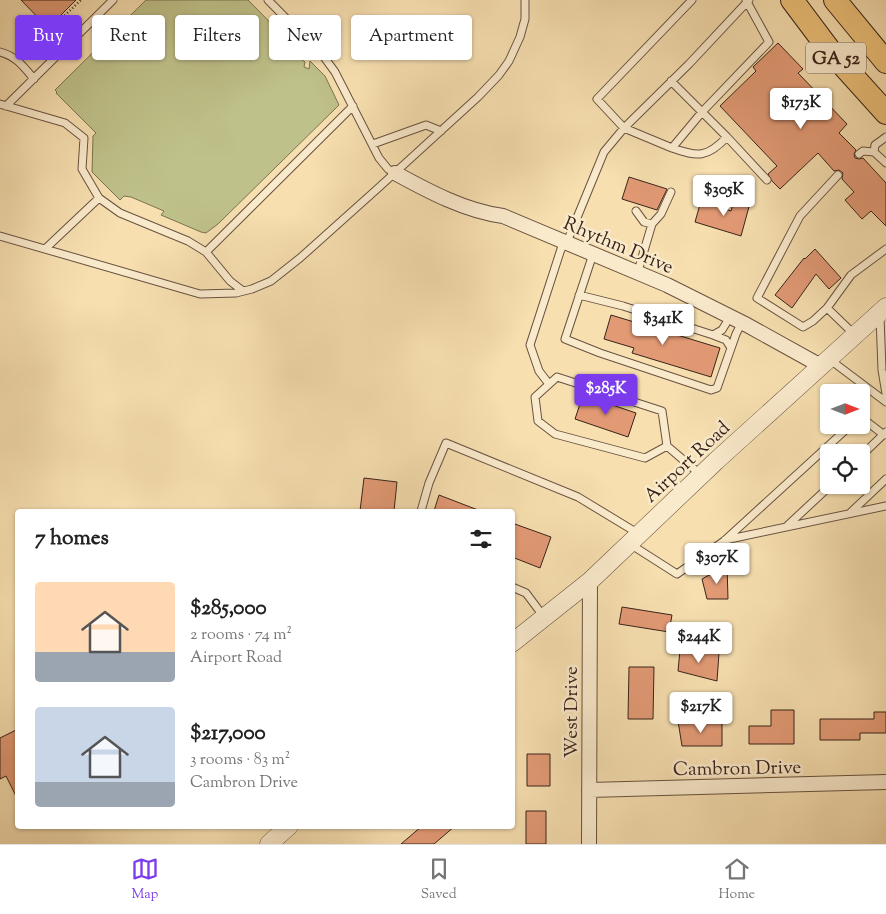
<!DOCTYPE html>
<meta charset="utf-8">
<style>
body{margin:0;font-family:"Sorts Mill Goudy",serif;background:#f6f6f6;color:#222;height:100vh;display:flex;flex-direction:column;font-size:19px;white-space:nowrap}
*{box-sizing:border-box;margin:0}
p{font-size:16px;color:#767676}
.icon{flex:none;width:28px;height:28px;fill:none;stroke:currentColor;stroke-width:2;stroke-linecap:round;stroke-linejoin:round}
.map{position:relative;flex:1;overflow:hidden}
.side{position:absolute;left:15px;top:509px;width:500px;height:320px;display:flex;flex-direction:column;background:#fff;border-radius:5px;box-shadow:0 1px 4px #0004}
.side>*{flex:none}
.guide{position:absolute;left:15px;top:15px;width:500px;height:45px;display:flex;gap:10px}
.needle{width:32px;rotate:90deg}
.buttons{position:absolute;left:820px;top:384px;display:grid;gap:10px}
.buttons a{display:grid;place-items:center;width:50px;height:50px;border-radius:5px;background:#fff;box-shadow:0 1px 4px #0004;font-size:25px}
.price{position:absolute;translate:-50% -42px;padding:0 11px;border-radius:5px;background:#fff;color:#222;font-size:16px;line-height:32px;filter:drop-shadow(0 1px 2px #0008)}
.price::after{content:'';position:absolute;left:50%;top:30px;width:15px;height:11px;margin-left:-8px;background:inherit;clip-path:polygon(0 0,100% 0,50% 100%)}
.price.on{background:#7c3aed;color:#fff}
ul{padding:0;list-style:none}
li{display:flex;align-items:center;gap:15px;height:125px;padding:0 20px}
li span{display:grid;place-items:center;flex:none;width:140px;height:100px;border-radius:5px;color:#555}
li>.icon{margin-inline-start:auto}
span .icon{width:60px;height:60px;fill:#fffc;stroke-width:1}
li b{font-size:21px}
h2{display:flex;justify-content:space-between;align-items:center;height:60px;padding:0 20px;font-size:21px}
.tag{padding:0 18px;border-radius:5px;background:#fff;box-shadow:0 1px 4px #0004;font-size:18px;line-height:45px}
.tag.on{background:#7c3aed;color:#fff}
.tab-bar{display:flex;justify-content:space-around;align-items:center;height:70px;border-top:1px solid #e0e0e0;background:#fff;font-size:14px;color:#767676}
.tab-bar a{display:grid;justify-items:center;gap:2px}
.tab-bar .on{color:#7c3aed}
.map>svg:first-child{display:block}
.green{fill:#bfc18a;stroke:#7c7252}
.building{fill:#e29a75;stroke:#39231a}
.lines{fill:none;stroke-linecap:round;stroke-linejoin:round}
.service-casing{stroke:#685240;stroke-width:9}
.minor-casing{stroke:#685240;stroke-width:16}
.tertiary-casing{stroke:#685240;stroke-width:19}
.primary-casing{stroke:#39231a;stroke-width:24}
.path{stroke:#39231a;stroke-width:2.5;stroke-dasharray:1 2.5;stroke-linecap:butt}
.service{stroke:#faeacc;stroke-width:7}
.minor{stroke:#faeacc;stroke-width:14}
.tertiary{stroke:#faeacc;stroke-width:18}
.primary{stroke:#ecc078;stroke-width:22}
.labels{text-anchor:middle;stroke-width:5;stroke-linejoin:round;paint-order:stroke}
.shield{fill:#faeacc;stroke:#735f4f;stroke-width:1}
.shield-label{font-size:18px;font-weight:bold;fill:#39231a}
.street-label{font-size:19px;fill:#39231a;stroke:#faeacc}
</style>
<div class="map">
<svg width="886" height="844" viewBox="0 0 886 844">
<rect width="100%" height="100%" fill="#f7dfb0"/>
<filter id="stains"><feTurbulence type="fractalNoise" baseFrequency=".004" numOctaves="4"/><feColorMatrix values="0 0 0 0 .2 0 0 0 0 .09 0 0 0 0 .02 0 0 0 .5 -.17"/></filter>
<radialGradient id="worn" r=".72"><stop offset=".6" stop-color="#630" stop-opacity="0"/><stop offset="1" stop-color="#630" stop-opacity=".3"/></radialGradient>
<path class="green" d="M 146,0 L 248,0 L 302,55 L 301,59 L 305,62 L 304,67 L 309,69 L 310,61 L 325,76 L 339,105 L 218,224 L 206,233 L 201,232 L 161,215 L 164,211 L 131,197 L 124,196 L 120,200 L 92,172 L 93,136 L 96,133 L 56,93 L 57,92 L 55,90 Z"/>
<path class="building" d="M 21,0 L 76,0 L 48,28 Z
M 778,43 L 803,69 L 798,73 L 847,124 L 839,133 L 856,150 L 854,154 L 855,158 L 859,159 L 863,158 L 886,183 L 886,226 L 871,211 L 862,219 L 845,200 L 854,192 L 842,179 L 843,173 L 839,170 L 834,171 L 818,153 L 780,189 L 772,181 L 768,174 L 777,166 L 720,106 L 756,71 L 753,67 Z
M 629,177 L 667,189 L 657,210 L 622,199 Z
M 737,198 L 750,203 L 741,236 L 695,222 L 701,201 L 731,211 L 734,201 L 736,201 Z
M 815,249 L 841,278 L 829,289 L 816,274 L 792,308 L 775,295 L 804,258 L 805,259 Z
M 611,315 L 720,348 L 711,377 L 632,353 L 634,348 L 604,339 Z
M 583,395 L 636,413 L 628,437 L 575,419 Z
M 364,478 L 397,482 L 394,511 L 360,511 Z
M 439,495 L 478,510 L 478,511 L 434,511 Z
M 512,523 L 551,537 L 540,568 L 512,557 Z
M 727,565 L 728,599 L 707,599 L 702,579 Z
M 622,607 L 672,615 L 669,632 L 619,624 Z
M 680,650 L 719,653 L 717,681 L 678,671 Z
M 629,667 L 654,667 L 653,719 L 628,719 Z
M 771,710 L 794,710 L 794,744 L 749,744 L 749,726 L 771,726 Z
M 874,712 L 886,712 L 886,733 L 860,733 L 860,740 L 820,740 L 820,719 L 874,719 Z
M 678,721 L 722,723 L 722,746 L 682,746 Z
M 18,729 L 18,800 L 6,776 L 0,779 L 0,738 Z
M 527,754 L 550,754 L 550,786 L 527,786 Z
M 526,811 L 546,811 L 546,844 L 526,844 Z
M 422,826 L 455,826 L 434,844 L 401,844 Z"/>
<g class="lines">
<g class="service-casing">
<path id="service" d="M 268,0 L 324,57 L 335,72 L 379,158 L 388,169 L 395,173
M 692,0 L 597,99 L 624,128 L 672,148 L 702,112 L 769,42 L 746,0
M 0,52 C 16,56 24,67 34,79
M 671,81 L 727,137 C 707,158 698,157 672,148
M 0,104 L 65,123 L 84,138 L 82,169 L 99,198 L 120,213 L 188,241 L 206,252 L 230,281 L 243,291
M 6,106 L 113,0
M 727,137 L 767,180
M 886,137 L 875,145 L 874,152 L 886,163
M 373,144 L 426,125 L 441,131
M 859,154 L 863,151 L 874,152
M 838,175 L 800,216 L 757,298 L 803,327 L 813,321 L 827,308 L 851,275 L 886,249
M 636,211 L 644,222 L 652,224
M 0,236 L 200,294 L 236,293 L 252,289 L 271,281 L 300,258 L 376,190 L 478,97 L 499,75 L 509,61 L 520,37 L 525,19 L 525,0
M 45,249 L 99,198
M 206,252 L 353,106
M 593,254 L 565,339 L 600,353 L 711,390 L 717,388 L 736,334 L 742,322
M 638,271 L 652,224 L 661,214 L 671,192
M 579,295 L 623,306 L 713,335 L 722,330 L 730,317
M 827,308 L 855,335
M 880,317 L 882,370 L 886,394
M 713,335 L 726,340 L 731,348
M 829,359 L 886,402
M 549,384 L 539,371 L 530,345 L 561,249 L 567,242 L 604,152 L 624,128 L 689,64 L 749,0
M 861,421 L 866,421 L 884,435
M 667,446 L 645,458 L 555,434 L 538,421 L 535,397 L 557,377 L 662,411 L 667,446 L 701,475
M 861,456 L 886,432
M 421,511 L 429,483 L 446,443 L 578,497 L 639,534
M 850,513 L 886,479
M 787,526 L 831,485
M 725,540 L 886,506
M 630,544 L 677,574 L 724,541 L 851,425
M 512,587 L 526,593 L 544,617"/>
</g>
<g class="minor-casing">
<path id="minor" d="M 395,173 C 428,191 465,211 503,216 L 667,285 L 747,325 L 821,366
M 589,790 L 886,782
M 589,844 L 590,581"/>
</g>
<g class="tertiary-casing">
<path id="tertiary" d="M 512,643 L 590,581 L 716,461 L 886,307
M 269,844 L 289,826"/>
</g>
<g class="primary-casing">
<path id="primary" d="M 792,0 L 831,52 L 886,113
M 835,0 L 886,62"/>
</g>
<path class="path" d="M 24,54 L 81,0"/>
<use href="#service" class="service"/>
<use href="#minor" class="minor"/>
<use href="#tertiary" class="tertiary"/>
<use href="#primary" class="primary"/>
</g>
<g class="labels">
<rect class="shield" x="806" y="42.5" width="60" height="31" rx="4"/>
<g class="shield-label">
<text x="836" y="64">GA 52</text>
</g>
<g class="street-label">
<text transform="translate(619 244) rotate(23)" y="7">Rhythm Drive</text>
<text transform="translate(686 461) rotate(-43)" y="7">Airport Road</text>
<text transform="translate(570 712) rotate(-90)" y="7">West Drive</text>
<text transform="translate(737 767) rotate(-1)" y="7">Cambron Drive</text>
</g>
</g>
<rect width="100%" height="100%" filter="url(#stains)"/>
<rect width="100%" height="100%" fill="url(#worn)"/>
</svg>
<div class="buttons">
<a><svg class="needle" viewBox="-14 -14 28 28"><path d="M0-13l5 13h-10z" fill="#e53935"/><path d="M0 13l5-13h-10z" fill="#767676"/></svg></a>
<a><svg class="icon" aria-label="locate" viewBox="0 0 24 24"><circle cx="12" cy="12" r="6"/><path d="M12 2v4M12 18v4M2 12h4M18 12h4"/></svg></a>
</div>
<b class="price" style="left:801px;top:130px">$173K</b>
<b class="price" style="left:724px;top:217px">$305K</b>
<b class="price" style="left:663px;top:346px">$341K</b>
<b class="price on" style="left:606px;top:416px">$285K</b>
<b class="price" style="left:717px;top:585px">$307K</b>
<b class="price" style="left:699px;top:664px">$244K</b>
<b class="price" style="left:701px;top:734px">$217K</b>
<div class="guide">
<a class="tag on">Buy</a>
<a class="tag">Rent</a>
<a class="tag">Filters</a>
<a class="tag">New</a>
<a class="tag">Apartment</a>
</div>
<section class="side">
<h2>7 homes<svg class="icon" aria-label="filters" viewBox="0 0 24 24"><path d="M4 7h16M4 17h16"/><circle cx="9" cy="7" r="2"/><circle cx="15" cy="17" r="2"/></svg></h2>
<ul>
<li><span style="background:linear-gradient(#ffd9b3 70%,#9aa5b1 0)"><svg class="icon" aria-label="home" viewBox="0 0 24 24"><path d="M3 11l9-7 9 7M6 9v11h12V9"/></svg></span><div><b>$285,000</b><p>2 rooms · 74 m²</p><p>Airport Road</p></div></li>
<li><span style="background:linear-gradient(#c9d6e8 75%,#9aa5b1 0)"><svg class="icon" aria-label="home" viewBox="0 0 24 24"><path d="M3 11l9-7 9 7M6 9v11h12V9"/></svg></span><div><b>$217,000</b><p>3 rooms · 83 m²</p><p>Cambron Drive</p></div></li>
</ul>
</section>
</div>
<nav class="tab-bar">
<a class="on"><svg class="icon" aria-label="map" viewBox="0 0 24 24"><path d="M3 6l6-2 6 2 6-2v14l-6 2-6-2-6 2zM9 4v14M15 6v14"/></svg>Map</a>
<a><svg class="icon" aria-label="saved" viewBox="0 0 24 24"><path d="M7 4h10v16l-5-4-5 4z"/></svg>Saved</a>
<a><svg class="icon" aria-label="home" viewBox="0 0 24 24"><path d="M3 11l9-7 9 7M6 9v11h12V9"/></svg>Home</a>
</nav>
